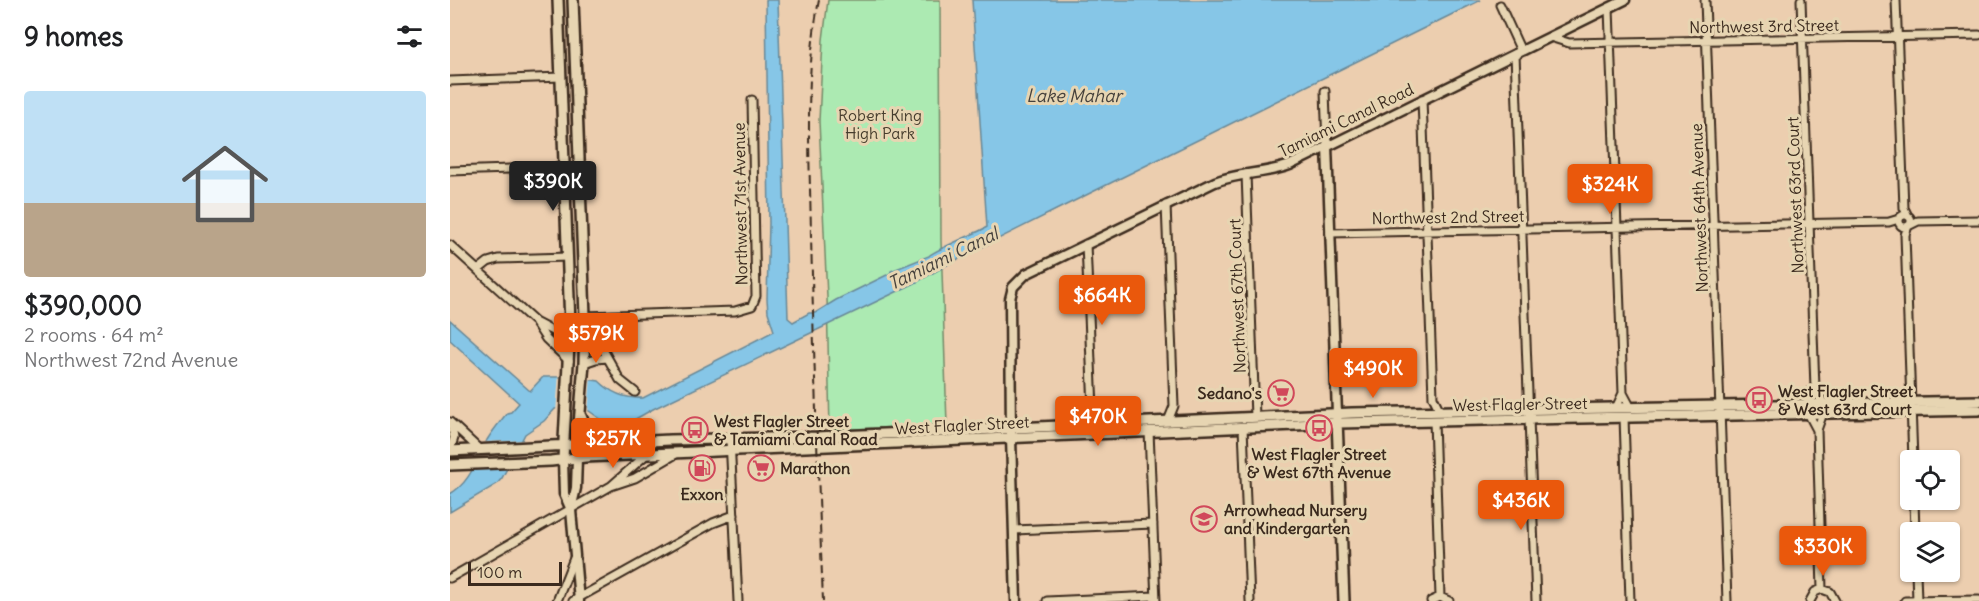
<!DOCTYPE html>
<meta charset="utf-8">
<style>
body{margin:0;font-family:Delius,sans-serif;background:#f2f2f2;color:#202124;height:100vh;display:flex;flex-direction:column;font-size:22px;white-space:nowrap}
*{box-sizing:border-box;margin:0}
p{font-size:20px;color:#757577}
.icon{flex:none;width:33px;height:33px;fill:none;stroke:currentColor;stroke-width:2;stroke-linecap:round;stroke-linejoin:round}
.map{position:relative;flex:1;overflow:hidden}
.side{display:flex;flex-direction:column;background:#fff;width:450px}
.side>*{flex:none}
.controls{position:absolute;left:1450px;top:450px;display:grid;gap:12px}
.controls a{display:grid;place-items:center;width:60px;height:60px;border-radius:6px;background:#fff;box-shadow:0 2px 4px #0004;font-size:30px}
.scale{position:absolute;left:18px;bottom:15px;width:94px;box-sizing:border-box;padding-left:6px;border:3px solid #3b2a1e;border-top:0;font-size:16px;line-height:21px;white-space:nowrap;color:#3b2a1e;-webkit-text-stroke:4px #e7d5b2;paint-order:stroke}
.price{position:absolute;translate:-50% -51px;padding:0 14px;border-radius:6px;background:#ea580c;color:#fff;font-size:20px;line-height:39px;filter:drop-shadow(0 2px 3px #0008)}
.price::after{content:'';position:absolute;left:50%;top:36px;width:18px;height:14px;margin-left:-9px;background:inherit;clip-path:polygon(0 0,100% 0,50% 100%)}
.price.current{background:#222;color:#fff}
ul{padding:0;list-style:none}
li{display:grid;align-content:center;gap:12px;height:318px;padding:0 24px}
li span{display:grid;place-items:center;height:186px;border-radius:6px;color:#555}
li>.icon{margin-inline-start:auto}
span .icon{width:108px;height:108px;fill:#fffc;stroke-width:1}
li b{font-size:26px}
h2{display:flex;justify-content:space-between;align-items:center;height:72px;padding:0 24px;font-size:26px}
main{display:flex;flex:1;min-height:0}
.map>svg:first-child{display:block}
.green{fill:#aceab2;stroke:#748a68;stroke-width:1.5}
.water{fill:#86c6e7;stroke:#688897;stroke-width:1.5}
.pier{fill:#ecceaf}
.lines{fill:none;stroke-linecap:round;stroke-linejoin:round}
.minor-casing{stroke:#3b2a1e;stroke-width:11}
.tertiary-casing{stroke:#3b2a1e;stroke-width:13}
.secondary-casing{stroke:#3b2a1e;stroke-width:14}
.minor{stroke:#e7d5b2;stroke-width:7}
.tertiary{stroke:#e7d5b2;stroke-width:8}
.secondary{stroke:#e7d5b2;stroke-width:9}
.rail{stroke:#3b2a1e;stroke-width:2;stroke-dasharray:9 4.5;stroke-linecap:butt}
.labels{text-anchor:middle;stroke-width:6;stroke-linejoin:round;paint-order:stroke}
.street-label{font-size:16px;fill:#3b2a1e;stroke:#e7d5b2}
.park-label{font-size:16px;fill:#463d2d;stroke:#e7d5b2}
.poi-label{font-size:16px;font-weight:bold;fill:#3b2a1e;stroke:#e7d5b2;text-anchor:start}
.water-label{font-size:18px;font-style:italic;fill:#46413c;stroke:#e7d5b2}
</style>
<main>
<section class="side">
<h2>9 homes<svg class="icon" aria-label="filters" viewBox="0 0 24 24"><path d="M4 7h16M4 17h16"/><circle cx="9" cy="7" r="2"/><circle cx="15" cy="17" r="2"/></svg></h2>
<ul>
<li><span style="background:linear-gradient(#bfe0f5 60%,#b9a48a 0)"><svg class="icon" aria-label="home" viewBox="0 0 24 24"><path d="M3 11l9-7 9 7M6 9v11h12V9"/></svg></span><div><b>$390,000</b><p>2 rooms · 64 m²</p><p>Northwest 72nd Avenue</p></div></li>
</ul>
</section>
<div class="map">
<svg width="1529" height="601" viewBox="0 0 1529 601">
<rect width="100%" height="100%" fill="#ecceaf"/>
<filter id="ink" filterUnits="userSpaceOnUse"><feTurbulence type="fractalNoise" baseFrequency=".0167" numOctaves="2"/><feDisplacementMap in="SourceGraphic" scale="12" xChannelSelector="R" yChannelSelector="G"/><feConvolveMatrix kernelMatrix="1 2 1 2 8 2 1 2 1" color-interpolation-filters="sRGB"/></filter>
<g filter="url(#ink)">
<path class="green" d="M 378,0 L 490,0 L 491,241 L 497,425 L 380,430 L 377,297 L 369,121 L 373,40 Z"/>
<path class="water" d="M 316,0 L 328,0 L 338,318 L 343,322 L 359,313 L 365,313 L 386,300 L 441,273 L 441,271 L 479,256 C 482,251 527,233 537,227 L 522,0 L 1031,0 L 612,207 L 502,262 L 465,283 L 203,409 L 182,421 L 182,423 L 162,427 L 139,411 L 120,407 L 105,409 L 94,421 L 75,434 L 52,478 L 47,484 L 0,512 L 0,494 C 21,482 26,460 37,440 C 43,430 50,422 57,413 L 61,412 L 69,403 L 0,340 L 0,320 L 80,391 L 93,377 L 122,377 L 149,381 C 161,393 177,399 193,398 L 324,331 L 318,312 L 317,299 L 319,223 Z"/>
<path class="pier" d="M 109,373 L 141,376 L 138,414 L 120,410 L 106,412 Z
M 75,440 L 59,469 L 19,471 L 33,442 Z"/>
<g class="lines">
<g class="minor-casing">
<path id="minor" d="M 1255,0 L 1277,601
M 1351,0 L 1365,388 L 1374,404
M 1446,0 L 1454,208 L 1458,216
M 1050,5 L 1071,51
M 1159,8 L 1173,393 L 1181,408
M 1100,37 L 1119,43 L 1529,35
M 1065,54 L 1086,601
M 0,81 L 111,77
M 875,91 L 877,146
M 972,99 L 983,397 L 990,411
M 0,171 L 115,167
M 796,174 L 805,417
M 716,205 L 724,406 L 718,421
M1449 221a6 6 0 1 1 12 0a6 6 0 1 1-12 0Z
M 1460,225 L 1468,221 L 1529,220
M 1458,226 L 1455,235 L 1463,460
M 880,233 L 1439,222 L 1449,219
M 636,244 L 643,409 L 637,425
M 0,245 L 85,322 L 96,339 L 119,361
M 28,270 L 38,262 L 48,259 L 118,257
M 135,316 L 285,311 L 302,306 L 306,296 L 302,100
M 145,316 L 146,334 L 151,346 L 170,380 L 185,392
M 85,322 L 106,333 L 120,335
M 134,363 L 146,359 L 157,358
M 1359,404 L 1362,390 L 1365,388
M 1166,408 L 1173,393
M 1358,413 L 1367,430 L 1372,589
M 1174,417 L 1180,601
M 984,421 L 990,597
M 0,422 L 29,449
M 793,427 L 800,601
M 1367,430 L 1373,413
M 699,431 L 706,601
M 280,439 L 288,601
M 0,450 L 4,438 L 1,424
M 161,486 L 185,478 L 226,454
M 1464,500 L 1465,532
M 564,530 L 703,524
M 1466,572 L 1467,601
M 0,578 L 161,486 L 197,454
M 107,601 L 124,558
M 123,601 L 263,523 L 284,515
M 597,601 L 705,596
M 981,601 L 990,597 L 999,601
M 1360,601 L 1365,592 L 1372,589 L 1380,592 L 1385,601
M 1455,601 L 1529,600"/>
</g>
<g class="tertiary-casing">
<path id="tertiary" d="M 877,146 L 887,414
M 113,459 L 114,494 L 121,510 L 129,601
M 121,509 L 126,488 L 127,458
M 566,601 L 561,438 L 560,299 L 563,287 L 576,274 L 765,182 C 790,172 816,174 840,165 L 1175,0"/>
</g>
<g class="secondary-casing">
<path id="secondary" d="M 108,0 L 120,325 L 113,459
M 123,0 L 135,316 L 134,363 L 127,449
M 131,416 C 137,432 143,436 159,441
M 887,419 L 894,601
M 0,451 L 220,440 L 366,437 L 902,413 L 1529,401
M 0,465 L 101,461 L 135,457 L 888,423 L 1529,410"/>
</g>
<use href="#minor" class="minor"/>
<use href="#tertiary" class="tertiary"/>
<use href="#secondary" class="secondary"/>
<path class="rail" d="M 369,0 C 354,78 360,158 361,236 C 364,358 368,479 373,601"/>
</g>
</g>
<defs>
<g id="supermarket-ring" transform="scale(1.35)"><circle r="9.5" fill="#e7d5b2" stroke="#d1495b" stroke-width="1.5"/><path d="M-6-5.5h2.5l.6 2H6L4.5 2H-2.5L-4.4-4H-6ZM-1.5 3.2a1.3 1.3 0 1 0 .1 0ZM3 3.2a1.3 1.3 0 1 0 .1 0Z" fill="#d1495b"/></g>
<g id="bus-ring" transform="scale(1.35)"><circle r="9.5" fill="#e7d5b2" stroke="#d1495b" stroke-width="1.5"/><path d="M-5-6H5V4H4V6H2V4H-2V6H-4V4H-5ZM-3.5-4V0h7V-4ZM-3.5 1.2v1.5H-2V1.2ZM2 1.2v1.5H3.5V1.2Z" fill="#d1495b"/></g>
<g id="fuel-ring" transform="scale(1.35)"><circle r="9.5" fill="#e7d5b2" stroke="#d1495b" stroke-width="1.5"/><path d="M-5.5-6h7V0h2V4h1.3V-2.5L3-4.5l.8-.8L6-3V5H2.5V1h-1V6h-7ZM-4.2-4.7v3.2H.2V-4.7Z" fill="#d1495b"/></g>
<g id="school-ring" transform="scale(1.35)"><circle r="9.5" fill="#e7d5b2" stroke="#d1495b" stroke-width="1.5"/><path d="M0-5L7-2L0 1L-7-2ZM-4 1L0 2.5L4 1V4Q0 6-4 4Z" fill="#d1495b"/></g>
</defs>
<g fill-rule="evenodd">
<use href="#supermarket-ring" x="831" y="393"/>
<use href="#bus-ring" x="1309" y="400"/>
<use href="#bus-ring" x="869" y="428"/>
<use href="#bus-ring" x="245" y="430"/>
<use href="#fuel-ring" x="252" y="468"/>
<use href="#supermarket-ring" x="311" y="468"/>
<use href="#school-ring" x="754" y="519"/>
</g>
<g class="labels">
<g class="street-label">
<text transform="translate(1314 26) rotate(-1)" y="6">Northwest 3rd Street</text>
<text transform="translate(896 120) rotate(-26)" y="6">Tamiami Canal Road</text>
<text transform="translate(1345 195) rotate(-92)" y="6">Northwest 63rd Court</text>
<text transform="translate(290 204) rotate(-91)" y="6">Northwest 71st Avenue</text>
<text transform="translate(1249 208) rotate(-92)" y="6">Northwest 64th Avenue</text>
<text transform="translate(998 217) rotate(-1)" y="6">Northwest 2nd Street</text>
<text transform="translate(787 296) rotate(-92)" y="6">Northwest 67th Court</text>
<text transform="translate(1070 404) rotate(-1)" y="6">West Flagler Street</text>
<text transform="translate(512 425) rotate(-3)" y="6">West Flagler Street</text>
</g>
<g class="park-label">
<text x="430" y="121">Robert King<tspan x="430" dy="18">High Park</tspan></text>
</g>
<g class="poi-label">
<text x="1328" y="397">West Flagler Street<tspan x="1328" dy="18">&amp; West 63rd Court</tspan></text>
<text x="812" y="399" text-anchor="end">Sedano's</text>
<text x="264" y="427">West Flagler Street<tspan x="264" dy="18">&amp; Tamiami Canal Road</tspan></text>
<text x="869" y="460" text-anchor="middle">West Flagler Street<tspan x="869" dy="18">&amp; West 67th Avenue</tspan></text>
<text x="330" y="474">Marathon</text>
<text x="252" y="500" text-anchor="middle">Exxon</text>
<text x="774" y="516">Arrowhead Nursery<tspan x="774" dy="18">and Kindergarten</tspan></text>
</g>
<g class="water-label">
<text x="624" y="102">Lake Mahar</text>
<text transform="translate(493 259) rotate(-26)" y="6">Tamiami Canal</text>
</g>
</g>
</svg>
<div class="controls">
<a><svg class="icon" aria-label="locate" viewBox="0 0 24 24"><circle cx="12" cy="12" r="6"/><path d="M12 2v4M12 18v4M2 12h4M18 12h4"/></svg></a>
<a><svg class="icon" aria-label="layers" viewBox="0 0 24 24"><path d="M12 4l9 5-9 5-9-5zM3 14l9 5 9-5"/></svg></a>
</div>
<div class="scale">100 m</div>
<b class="price current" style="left:103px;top:212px">$390K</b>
<b class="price" style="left:1160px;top:215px">$324K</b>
<b class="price" style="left:652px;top:326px">$664K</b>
<b class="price" style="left:146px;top:364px">$579K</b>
<b class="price" style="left:923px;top:399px">$490K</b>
<b class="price" style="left:648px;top:447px">$470K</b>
<b class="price" style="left:163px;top:469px">$257K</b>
<b class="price" style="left:1071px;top:531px">$436K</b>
<b class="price" style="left:1373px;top:577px">$330K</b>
</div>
</main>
